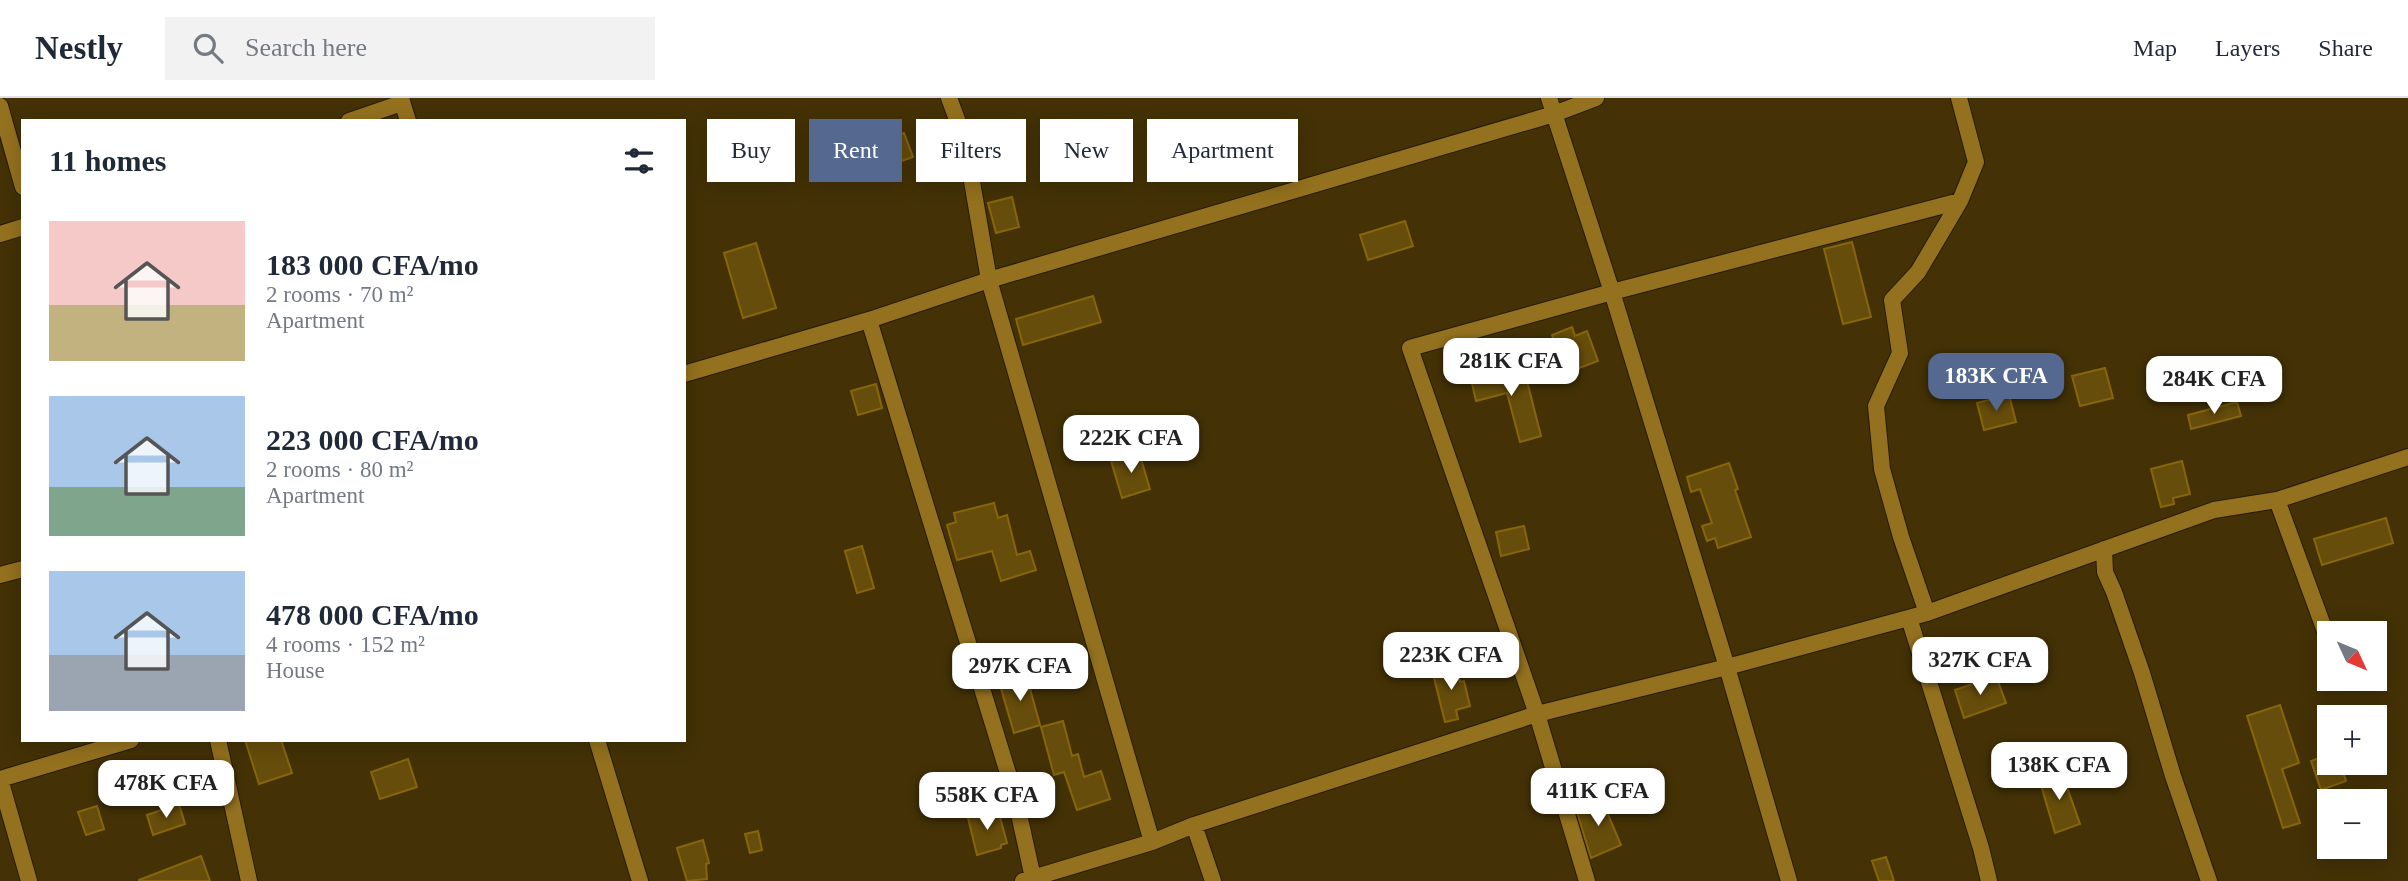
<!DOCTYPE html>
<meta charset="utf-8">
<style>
body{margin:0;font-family:Georgia,serif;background:#f2f2f3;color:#1f2937;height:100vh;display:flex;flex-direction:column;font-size:26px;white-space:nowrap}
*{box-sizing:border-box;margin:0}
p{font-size:23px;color:#747a83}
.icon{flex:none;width:38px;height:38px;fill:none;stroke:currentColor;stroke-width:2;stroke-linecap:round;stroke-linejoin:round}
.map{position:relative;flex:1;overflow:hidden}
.details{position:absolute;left:21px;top:21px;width:665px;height:623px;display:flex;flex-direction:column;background:#fff;border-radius:0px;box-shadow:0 4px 18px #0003}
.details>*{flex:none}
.guide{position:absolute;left:707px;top:21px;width:665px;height:63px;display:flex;gap:14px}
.needle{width:46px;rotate:134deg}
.controls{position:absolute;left:2317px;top:523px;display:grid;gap:14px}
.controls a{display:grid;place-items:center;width:70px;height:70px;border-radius:0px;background:#fff;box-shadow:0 4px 18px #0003;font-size:35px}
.price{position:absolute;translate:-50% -60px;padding:0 16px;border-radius:14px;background:#fff;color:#222;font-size:23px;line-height:46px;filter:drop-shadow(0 2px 4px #0008)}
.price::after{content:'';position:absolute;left:50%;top:42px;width:21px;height:16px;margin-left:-10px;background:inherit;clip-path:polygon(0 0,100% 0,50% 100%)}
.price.active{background:#546890;color:#fff}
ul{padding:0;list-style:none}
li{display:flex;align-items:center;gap:21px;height:175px;padding:0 28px}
li span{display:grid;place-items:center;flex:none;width:196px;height:140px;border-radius:0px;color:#555}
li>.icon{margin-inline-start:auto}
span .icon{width:84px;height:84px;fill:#fffc;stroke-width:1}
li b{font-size:30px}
h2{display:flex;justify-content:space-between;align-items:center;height:84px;padding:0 28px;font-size:30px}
.chip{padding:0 24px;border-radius:0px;background:#fff;box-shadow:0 4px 18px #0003;font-size:24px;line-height:63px}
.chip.active{background:#546890;color:#fff}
header{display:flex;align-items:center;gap:42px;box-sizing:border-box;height:98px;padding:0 35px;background:#fff;border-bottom:2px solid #e0e1e3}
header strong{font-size:33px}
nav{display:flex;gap:38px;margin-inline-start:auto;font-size:24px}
.search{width:490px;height:63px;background:#f2f2f3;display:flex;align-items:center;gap:18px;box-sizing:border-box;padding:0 24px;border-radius:0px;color:#747a83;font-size:26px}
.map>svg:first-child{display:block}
.building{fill:#674d0b;stroke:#87660b;stroke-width:2}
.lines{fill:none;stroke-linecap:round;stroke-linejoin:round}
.minor-casing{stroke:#261b03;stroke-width:18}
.minor{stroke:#94711e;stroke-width:16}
</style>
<header>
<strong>Nestly</strong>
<div class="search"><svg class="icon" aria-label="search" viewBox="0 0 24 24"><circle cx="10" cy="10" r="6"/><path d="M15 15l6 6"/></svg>Search here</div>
<nav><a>Map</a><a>Layers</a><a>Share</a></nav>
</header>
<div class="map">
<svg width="2408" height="783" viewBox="0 0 2408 783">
<rect width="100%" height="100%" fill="#443206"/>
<path class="building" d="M 904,35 L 913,59 L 885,69 L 876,45 Z
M 1012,99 L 1019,129 L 996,135 L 988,105 Z
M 1405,123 L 1413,148 L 1368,162 L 1360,137 Z
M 1852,144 L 1871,219 L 1843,226 L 1824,151 Z
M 756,145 L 776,210 L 743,220 L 724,155 Z
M 1093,198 L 1101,224 L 1023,247 L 1016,221 Z
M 1572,229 L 1575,238 L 1587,233 L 1598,263 L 1566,275 L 1552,237 Z
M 1523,267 L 1541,338 L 1520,344 L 1507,295 L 1476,303 L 1471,281 Z
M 2105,270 L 2113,300 L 2080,308 L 2072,278 Z
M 876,286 L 882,310 L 858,317 L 851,293 Z
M 2009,297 L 2016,324 L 1984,332 L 1977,305 Z
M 2237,304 L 2241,318 L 2191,331 L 2188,317 Z
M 1139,354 L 1150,391 L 1122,400 L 1111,363 Z
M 2182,363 L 2190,396 L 2173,400 L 2174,406 L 2161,409 L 2151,371 Z
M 1729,365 L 1738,391 L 1735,392 L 1751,439 L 1718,450 L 1715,440 L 1707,443 L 1702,428 L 1712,425 L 1700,391 L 1691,394 L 1687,379 Z
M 994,405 L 998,420 L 1007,417 L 1017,457 L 1030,453 L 1036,472 L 1001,483 L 992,453 L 957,462 L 947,427 L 956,424 L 954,415 Z
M 2386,420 L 2393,445 L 2322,467 L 2314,441 Z
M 1524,428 L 1529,451 L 1501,458 L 1496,434 Z
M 862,448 L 874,490 L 857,495 L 845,453 Z
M 1455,566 L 1460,584 L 1464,583 L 1470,608 L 1456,612 L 1458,621 L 1445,624 L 1432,572 Z
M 1026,576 L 1040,627 L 1014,635 L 999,584 Z
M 1996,578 L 2006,605 L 1964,620 L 1955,592 Z
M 2280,607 L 2299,665 L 2282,671 L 2300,725 L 2283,730 L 2247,618 Z
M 1063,623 L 1072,658 L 1078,656 L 1084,679 L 1101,673 L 1110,701 L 1077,712 L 1064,674 L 1054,677 L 1041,629 Z
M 245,642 L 281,642 L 292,675 L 259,686 Z
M 2329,656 L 2329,665 L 2340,665 L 2346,683 L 2321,692 L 2311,663 Z
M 408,661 L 417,689 L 380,701 L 371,674 Z
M 2061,672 L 2080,726 L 2055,735 L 2039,680 Z
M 1601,700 L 1621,747 L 1591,760 L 1576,711 Z
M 179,706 L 185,726 L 153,737 L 147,717 Z
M 97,708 L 104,731 L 86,737 L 78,714 Z
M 998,712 L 1007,745 L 1001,747 L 1001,750 L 977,757 L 968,720 Z
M 758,733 L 762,752 L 750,755 L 745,736 Z
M 703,742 L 709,765 L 706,766 L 707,781 L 687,783 L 677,750 Z
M 201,758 L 210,783 L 139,783 L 139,782 Z
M 1886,759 L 1894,783 L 1879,783 L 1872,763 Z"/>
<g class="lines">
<g class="minor-casing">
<path id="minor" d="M 401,0 L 408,23
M 949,0 L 965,43 L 989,182 L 1152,744
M 1549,0 L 1612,194 L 1727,569 L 1789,783
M 0,8 L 23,89
M 349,23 L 402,5
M 0,136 L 23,129
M 869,222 L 1015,698 L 1033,780
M 684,276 L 869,222 L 989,182 L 1554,16 L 1596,0
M 2277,402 L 2329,544
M 2104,451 L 2105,474 L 2114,494 L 2142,575 L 2173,678 L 2209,783
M 0,477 L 23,471
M 1927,515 L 1901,439 L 1882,371 L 1876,308 L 1900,255 L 1892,202 L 1918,174 L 1960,103 L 1976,64 L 1959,0
M 1909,520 L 1981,750 L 1989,783
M 218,642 L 249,783
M 597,642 L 640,783
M 0,681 L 131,642
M 0,681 L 29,783
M 1194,727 L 1213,783
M 1023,783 L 1152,744 L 1194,727 L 1537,616 L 1727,569 L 1927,515 L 2214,412 L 2277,402 L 2408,359
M 1587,783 L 1537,616 L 1410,250 L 1612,194 L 1960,103"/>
</g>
<use href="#minor" class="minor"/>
</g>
</svg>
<div class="controls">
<a><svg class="needle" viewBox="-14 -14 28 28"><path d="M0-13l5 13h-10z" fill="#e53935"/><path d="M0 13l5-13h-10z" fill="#747a83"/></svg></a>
<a>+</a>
<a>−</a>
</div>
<b class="price" style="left:1511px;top:300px">281K CFA</b>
<b class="price active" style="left:1996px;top:315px">183K CFA</b>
<b class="price" style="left:2214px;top:318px">284K CFA</b>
<b class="price" style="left:1131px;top:377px">222K CFA</b>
<b class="price" style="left:1451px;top:594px">223K CFA</b>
<b class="price" style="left:1980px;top:599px">327K CFA</b>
<b class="price" style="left:1020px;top:605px">297K CFA</b>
<b class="price" style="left:2059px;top:704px">138K CFA</b>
<b class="price" style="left:166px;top:722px">478K CFA</b>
<b class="price" style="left:1598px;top:730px">411K CFA</b>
<b class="price" style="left:987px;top:734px">558K CFA</b>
<div class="guide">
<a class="chip">Buy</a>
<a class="chip active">Rent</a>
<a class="chip">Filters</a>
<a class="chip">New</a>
<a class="chip">Apartment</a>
</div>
<section class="details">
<h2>11 homes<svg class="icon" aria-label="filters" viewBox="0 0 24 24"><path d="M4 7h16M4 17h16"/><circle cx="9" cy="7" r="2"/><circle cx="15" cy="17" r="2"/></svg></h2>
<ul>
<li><span style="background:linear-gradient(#f6c9c9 60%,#c2b280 0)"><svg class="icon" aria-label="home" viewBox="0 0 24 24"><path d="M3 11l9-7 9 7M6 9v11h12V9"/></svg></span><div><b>183 000 CFA/mo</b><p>2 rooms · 70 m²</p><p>Apartment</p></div></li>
<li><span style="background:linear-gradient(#a9c7e8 65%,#7fa58c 0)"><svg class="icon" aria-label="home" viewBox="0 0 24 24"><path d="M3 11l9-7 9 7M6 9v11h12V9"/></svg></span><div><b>223 000 CFA/mo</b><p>2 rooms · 80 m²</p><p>Apartment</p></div></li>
<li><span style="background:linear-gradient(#a9c7e8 60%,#9aa5b1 0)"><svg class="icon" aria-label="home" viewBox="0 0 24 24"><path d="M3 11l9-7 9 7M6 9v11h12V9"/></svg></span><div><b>478 000 CFA/mo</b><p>4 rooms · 152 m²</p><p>House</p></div></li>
</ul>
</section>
</div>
